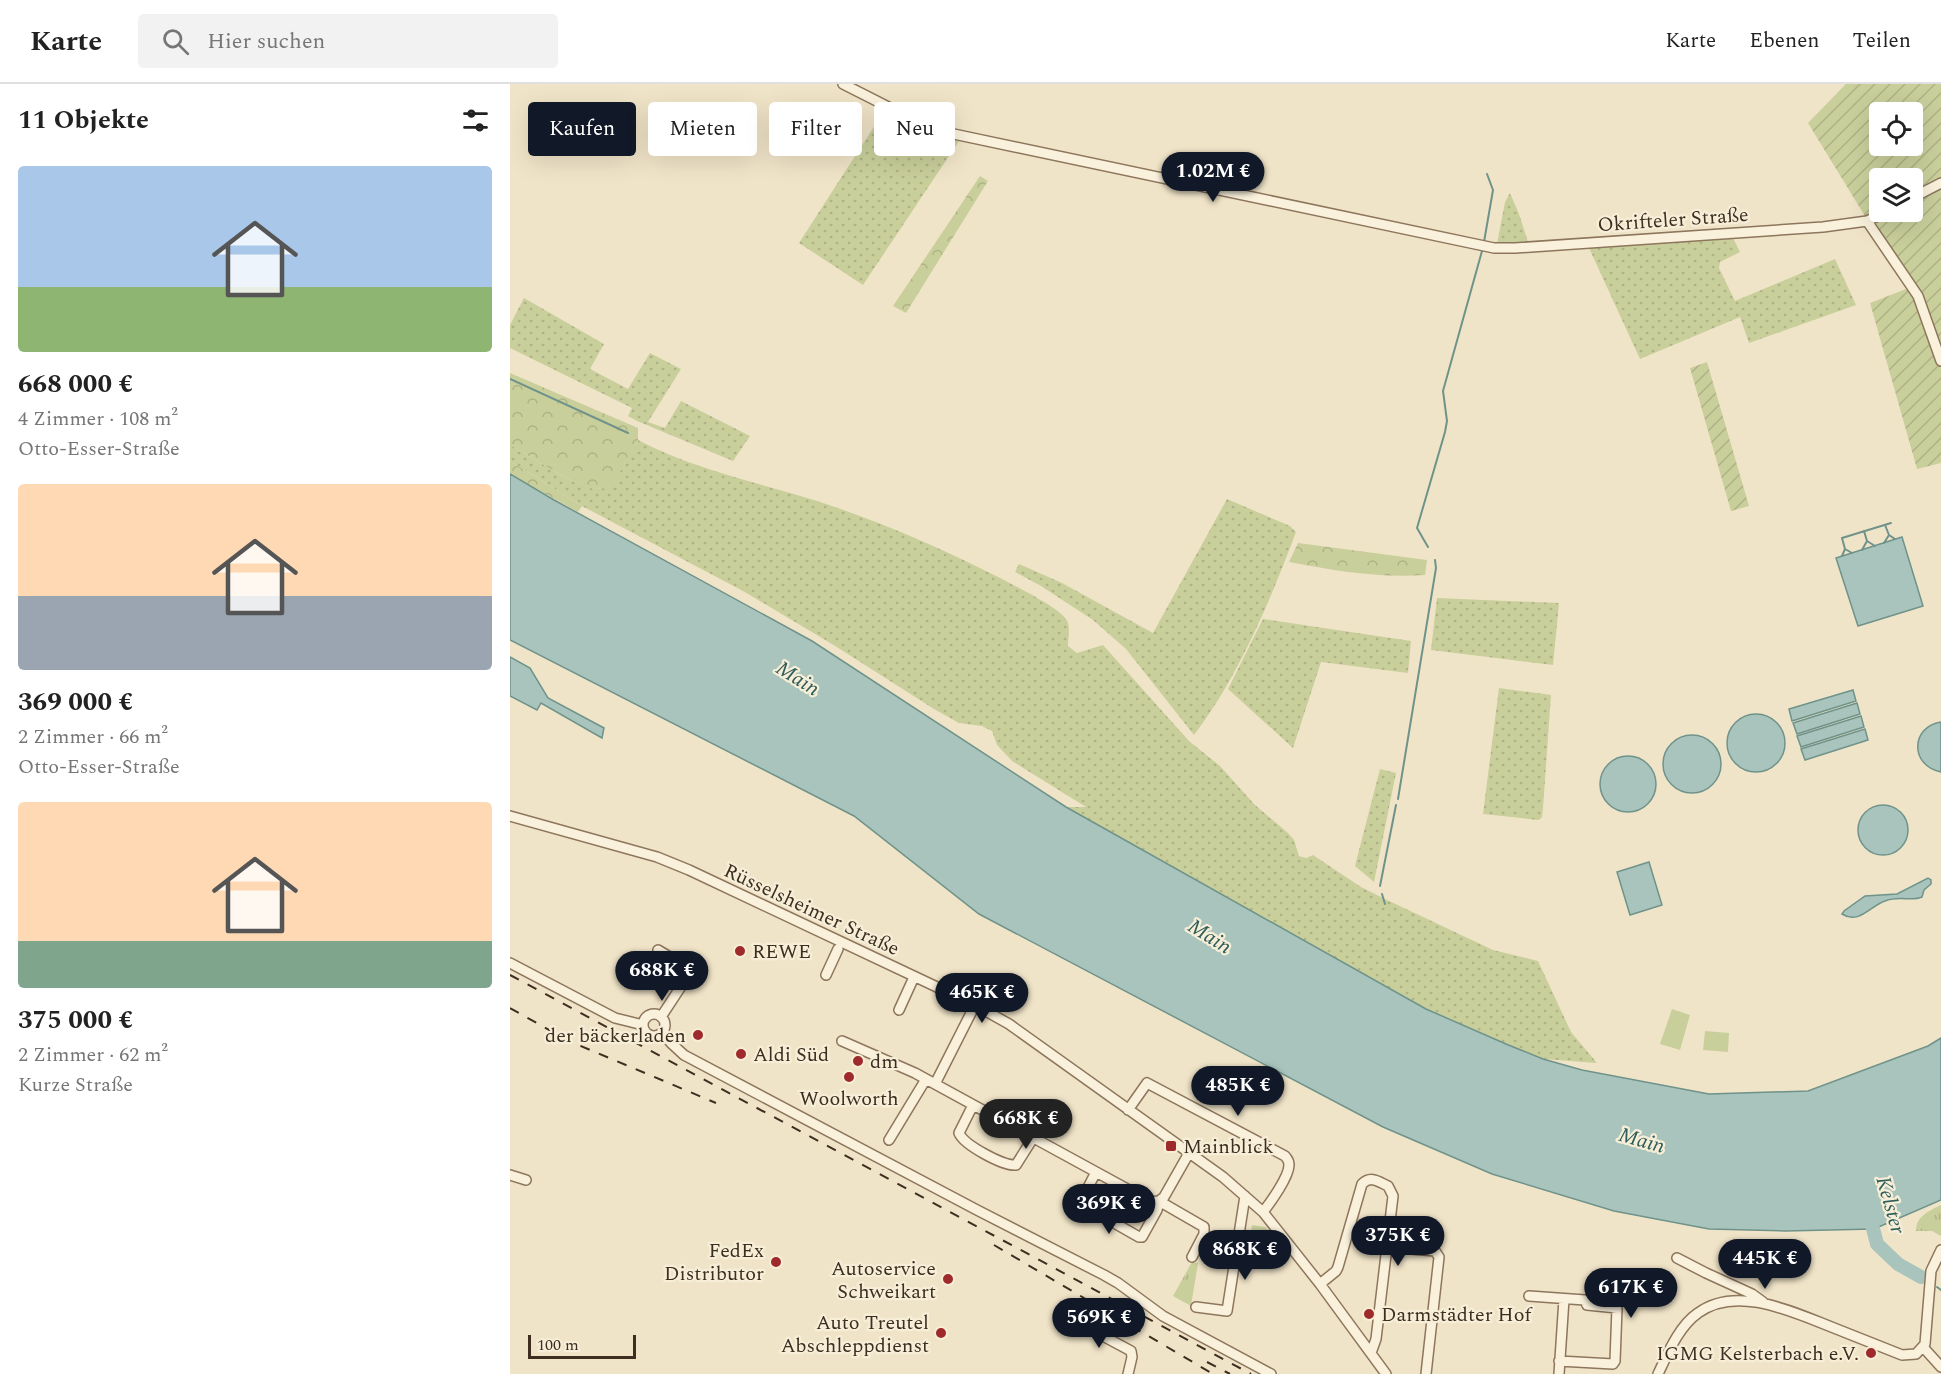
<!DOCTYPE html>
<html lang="de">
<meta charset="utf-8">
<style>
body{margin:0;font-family:Spectral,serif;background:#f2f2f2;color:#222;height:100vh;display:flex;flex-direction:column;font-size:22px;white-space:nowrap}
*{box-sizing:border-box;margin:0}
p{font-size:20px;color:#767676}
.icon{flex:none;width:33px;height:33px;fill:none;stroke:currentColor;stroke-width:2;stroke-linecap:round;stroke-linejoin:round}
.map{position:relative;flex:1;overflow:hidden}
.drawer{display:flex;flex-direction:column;background:#fff;width:510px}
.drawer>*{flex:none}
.guide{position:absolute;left:18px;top:18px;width:570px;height:54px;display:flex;gap:12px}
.fabs{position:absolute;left:1359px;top:18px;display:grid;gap:12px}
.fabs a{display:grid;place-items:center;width:54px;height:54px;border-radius:6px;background:#fff;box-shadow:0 6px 24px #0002;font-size:30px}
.scale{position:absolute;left:18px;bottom:15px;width:108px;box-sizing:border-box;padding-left:6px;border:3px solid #3d2e20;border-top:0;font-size:16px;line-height:21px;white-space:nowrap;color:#3d2e20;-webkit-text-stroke:4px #f7eed8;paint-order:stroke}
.price{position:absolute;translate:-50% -51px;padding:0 14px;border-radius:21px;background:#111827;color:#fff;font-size:20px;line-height:39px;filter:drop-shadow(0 2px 3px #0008)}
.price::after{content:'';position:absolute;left:50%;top:36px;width:18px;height:14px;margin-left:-9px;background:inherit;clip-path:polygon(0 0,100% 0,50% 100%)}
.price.current{background:#222;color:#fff}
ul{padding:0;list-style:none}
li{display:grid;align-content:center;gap:12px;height:318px;padding:0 18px}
li span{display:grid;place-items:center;height:186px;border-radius:6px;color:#555}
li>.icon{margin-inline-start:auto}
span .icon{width:108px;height:108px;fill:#fffc;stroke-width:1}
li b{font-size:26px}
h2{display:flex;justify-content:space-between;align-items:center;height:72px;padding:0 18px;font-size:26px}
.tag{padding:0 21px;border-radius:6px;background:#fff;box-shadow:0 6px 24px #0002;font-size:21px;line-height:54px}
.tag.current{background:#111827;color:#fff}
header{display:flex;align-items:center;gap:36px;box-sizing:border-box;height:84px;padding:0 30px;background:#fff;border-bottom:2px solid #e0e0e0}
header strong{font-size:28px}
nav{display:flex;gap:33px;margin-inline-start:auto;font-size:21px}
.search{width:420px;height:54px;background:#f2f2f2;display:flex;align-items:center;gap:15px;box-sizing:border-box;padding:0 21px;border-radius:6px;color:#767676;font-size:22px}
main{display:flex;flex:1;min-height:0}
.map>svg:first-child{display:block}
.grass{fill:url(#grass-dots)}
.forest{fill:url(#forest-crowns)}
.park{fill:url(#park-tufts)}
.garden{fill:url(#garden-furrows);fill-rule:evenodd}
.pitch{fill:#c9cf9b}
.water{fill:#a9c4bc;stroke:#6f938a;stroke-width:1.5}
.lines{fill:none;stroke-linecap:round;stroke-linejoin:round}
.stream{stroke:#6f938a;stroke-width:2}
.river{stroke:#a9c4bc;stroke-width:14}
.minor-casing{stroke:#8d765c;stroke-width:12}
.minor{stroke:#faf1dc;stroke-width:9}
.rail{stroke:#3d2e20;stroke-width:2;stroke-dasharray:10 10;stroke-linecap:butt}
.poi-dot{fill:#9e2a2b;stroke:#f7eed8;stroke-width:2}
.labels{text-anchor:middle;stroke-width:4.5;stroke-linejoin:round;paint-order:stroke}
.street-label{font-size:20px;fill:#3d2e20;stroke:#f7eed8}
.poi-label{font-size:20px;fill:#3d2e20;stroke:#f7eed8;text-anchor:start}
.water-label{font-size:21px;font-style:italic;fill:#2f5d5a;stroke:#f7eed8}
</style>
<header>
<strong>Karte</strong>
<div class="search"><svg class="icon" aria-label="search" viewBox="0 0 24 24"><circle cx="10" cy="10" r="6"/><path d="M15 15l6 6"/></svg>Hier suchen</div>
<nav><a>Karte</a><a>Ebenen</a><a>Teilen</a></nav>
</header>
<main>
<section class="drawer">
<h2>11 Objekte<svg class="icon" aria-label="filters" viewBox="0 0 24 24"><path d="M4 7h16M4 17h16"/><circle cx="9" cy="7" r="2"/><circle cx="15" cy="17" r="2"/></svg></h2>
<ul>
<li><span style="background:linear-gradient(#a9c7e8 65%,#8fb573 0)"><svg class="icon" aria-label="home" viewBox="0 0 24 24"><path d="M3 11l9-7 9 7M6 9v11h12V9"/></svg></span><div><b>668 000 €</b><p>4 Zimmer · 108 m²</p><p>Otto-Esser-Straße</p></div></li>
<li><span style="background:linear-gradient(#ffd9b3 60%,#9aa5b1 0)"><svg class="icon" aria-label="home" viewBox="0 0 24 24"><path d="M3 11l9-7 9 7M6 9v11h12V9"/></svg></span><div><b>369 000 €</b><p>2 Zimmer · 66 m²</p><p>Otto-Esser-Straße</p></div></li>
<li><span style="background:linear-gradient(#ffd9b3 75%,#7fa58c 0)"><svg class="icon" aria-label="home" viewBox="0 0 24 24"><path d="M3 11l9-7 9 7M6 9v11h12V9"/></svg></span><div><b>375 000 €</b><p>2 Zimmer · 62 m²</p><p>Kurze Straße</p></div></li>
</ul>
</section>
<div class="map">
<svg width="1431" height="1290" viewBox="0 0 1431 1290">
<defs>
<pattern id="grass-dots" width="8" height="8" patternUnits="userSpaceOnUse" patternTransform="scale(1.5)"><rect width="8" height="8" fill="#c9cf9b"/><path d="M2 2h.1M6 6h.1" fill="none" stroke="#aeb285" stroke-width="1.8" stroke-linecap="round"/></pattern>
<pattern id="forest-crowns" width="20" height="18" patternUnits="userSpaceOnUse" patternTransform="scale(1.5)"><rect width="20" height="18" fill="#c9cf9b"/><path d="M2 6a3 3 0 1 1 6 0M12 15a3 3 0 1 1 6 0" fill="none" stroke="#aeb285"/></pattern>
<pattern id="park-tufts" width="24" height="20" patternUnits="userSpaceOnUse" patternTransform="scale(1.5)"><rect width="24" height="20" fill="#c9cf9b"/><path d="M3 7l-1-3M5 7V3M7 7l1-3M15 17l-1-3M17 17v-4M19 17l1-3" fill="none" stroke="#aeb285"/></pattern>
<pattern id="garden-furrows" width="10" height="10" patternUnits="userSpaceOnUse" patternTransform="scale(1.5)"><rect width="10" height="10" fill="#c9cf9b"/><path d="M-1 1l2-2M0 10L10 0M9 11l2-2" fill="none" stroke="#aeb285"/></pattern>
</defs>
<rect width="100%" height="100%" fill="#f0e4c8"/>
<path class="grass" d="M 374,27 L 431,52 L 449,57 L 353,201 L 289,159 Z
M 1000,109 L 1009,130 L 1018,158 L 987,160 L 995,118 Z
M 1223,154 L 1230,168 L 1210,178 L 1209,184 L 1225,217 L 1325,175 L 1346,221 L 1239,259 L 1230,233 L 1130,275 L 1079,164 Z
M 14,214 L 94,260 L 80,285 L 118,305 L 140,269 L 171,285 L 138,338 L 155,344 L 171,317 L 240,352 L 223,377 L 127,337 L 118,332 L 122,324 L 0,264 L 0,241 Z
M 128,356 C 189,388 257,400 322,422 C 381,442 439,468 494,496 C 507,503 549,524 556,535 C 561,542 558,553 558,562 L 567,569 L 593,561 L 679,657 L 710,682 L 745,721 L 778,749 L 784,756 L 789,772 L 796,774 L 803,771 L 851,803 L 875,815 L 983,866 L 1028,877 L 1061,948 L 1087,979 L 1033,975 L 996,960 L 916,925 L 556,723 L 576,723 L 502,677 L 487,661 L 482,647 L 472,642 L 449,639 L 424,625 L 322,560 L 233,507 L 72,422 L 0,377 L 0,361 L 58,395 L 84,405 L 101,403 Z
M 717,415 L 780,442 L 786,448 C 761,515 728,594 684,651 L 616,565 L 583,536 L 531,502 L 505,488 L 509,480 L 552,499 L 643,549 Z
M 927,514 L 1049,519 L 1043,581 L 921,566 Z
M 753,535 L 901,557 L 898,589 L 811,578 L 783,664 L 718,605 Z
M 989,604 L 1041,611 L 1033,724 L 1032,733 L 1029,736 L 973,730 Z
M 870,685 L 886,689 L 864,798 L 845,782 Z"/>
<path class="forest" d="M 470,92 L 478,97 L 396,229 L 383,222 Z
M 0,289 L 128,344 L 128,356 L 101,404 L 83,405 L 58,395 L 0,361 Z
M 0,377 L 72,422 L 68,428 L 9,395 L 0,390 Z
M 788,459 L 917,476 L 915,491 C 866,494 827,487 779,478 Z"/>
<path class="park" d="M 1431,1121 L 1431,1152 L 1422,1147 L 1406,1147 C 1406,1132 1419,1127 1431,1121 Z
M 742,1141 L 755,1143 L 761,1149 L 759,1165 L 739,1163 Z
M 682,1178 L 688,1179 L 681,1222 L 663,1212 Z"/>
<path class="garden" d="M 1336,0 L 1431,0 L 1431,379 L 1407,385 L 1360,219 L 1396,205 L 1361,142 L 1298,39 ZM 1370,28 L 1402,28 L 1402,62 L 1370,62 ZM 1370,94 L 1402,94 L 1402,128 L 1370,128 Z
M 1197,278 L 1239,422 L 1221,427 L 1180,284 Z"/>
<path class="pitch" d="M 1162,925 L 1180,931 L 1170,966 L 1150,960 Z
M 1195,947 L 1219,949 L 1218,968 L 1193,966 Z"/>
<path class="water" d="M 0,390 L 44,416 L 302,557 L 556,723 L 916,925 L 996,960 L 1033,975 L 1072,986 L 1199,1010 L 1298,1007 L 1418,962 L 1431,954 L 1431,1116 L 1364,1145 L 1275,1147 L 1199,1145 L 1104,1127 L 982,1090 L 873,1043 L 469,830 L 344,732 L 0,556 Z
M 1392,453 L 1413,522 L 1348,542 L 1326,474 Z
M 0,573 L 20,584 L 38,614 L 94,644 L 92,654 L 31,619 L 27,626 L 0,612 Z
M 1343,606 L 1346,617 L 1282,637 L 1279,625 Z
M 1347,619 L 1350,630 L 1287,650 L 1283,639 Z
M1217 659a29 29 0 1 1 58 0a29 29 0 1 1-58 0Z
M 1351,632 L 1354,643 L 1291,663 L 1287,652 Z
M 1431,638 L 1431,688 C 1400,682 1400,643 1431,638 Z
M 1355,645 L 1358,656 L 1295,676 L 1291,665 Z
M1153 680a29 29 0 1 1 58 0a29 29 0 1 1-58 0Z
M1090 700a28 28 0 1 1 56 0a28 28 0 1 1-56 0Z
M1348 746a25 25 0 1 1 50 0a25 25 0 1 1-50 0Z
M 1139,778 L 1152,821 L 1120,831 L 1107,788 Z
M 1418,794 L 1421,796 L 1421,800 L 1414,806 L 1412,813 C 1401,818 1390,811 1375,817 C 1360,822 1349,841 1332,830 L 1334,827 L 1355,812 L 1387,810 Z"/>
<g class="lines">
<path class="stream" d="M 974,158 L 983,106 L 977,90
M 0,295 L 118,349
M 1375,441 L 1379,451 L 1385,455
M 1354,447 L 1357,457 L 1365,462
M 1374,459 L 1379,451
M 918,463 L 907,444 L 935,348 L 937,337 L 933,307 L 972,167
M 1352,466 L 1357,457
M 1342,469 L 1335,465 L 1332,454 L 1381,439
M 1332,472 L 1335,465
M 888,715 L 926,484 L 925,476
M 870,802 L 886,721
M 872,810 L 875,820
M 1427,1203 L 1431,1206"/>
<path class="river" d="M 1359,1129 L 1367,1160 L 1388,1180 L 1411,1193"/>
<g class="minor-casing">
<path id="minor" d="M 333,0 L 408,38 L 439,49 L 984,164 L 1005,164 L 1313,143 L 1357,137 L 1376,128
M 1402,114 L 1431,99
M 1357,137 L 1408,212 L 1431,277
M 0,732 L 147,773 L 179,786 L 465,921 L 499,940 L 713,1093 L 753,1128 L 810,1200 L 876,1290
M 148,866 L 178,884 L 170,904 L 151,933
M 0,879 L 105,934 L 133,941
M 316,891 L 328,865
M 465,921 L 425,1000 L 641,1118 L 649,1117 L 654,1113 L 679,1069
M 389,926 L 404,893
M133 941a11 11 0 1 1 22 0a11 11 0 1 1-22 0Z
M 152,948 L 161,959 L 174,971 L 467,1126 L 594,1191 L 608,1199 L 653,1232 L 761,1290
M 332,957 L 405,989 L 425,1000
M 463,1021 L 449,1049 C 454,1061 493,1082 506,1081 L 523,1054
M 618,1026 L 637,999 L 775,1072 C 778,1076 779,1076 779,1081 C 779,1093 760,1119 753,1128
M 379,1056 L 416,995
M 586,1088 L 572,1115 L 573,1121 L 629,1153 L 632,1153 L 647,1126 L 649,1117 L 694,1143 L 694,1150 L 682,1173
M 0,1091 L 16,1096
M 877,1163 L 925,1167 L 929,1173 L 916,1290
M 1167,1174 L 1196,1189 L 1242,1210 L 1253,1218
M 810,1200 L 826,1187 L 828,1183 L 852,1100 C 861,1091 869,1098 878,1102 L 883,1112 L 866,1255 L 861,1269
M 1019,1212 L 1075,1216 L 1077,1221 L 1107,1224 L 1105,1277 L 1103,1280 L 1049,1277
M 686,1223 L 717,1227 L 735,1112
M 565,1237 L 621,1267 L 622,1273 L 618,1290
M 1413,1263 L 1431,1283
M 1049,1290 L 1054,1215
M 1148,1290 C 1158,1269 1169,1242 1188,1229 C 1227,1200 1285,1229 1324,1244 C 1347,1253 1369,1262 1392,1271 L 1406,1270 L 1415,1260 L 1421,1187 L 1431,1166"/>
</g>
<use href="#minor" class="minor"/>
<path class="rail" d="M 0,891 L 741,1290
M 0,924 L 59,957 L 206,1019
M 484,1161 L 703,1290
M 697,1278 L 720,1290"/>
</g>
<g class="poi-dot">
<circle cx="230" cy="867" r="6"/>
<circle cx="188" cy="951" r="6"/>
<circle cx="231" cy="970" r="6"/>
<circle cx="348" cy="977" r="6"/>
<circle cx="339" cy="993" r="6"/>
<rect x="655" y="1056" width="12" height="12" rx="3"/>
<circle cx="266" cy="1178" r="6"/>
<circle cx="438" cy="1195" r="6"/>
<circle cx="859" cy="1230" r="6"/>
<circle cx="431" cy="1249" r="6"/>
<circle cx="1361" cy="1269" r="6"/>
</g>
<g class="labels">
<g class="street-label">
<text transform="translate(1163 135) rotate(-4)" y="7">Okrifteler Straße</text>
<text transform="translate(302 825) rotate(25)" y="7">Rüsselsheimer Straße</text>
</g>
<g class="poi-label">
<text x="242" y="874">REWE</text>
<text x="176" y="958" text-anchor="end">der bäckerladen</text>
<text x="243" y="977">Aldi Süd</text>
<text x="360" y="984">dm</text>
<text x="339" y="1021" text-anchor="middle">Woolworth</text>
<text x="673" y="1069">Mainblick</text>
<text x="254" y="1173" text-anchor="end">FedEx<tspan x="254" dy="23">Distributor</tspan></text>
<text x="426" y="1191" text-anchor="end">Autoservice<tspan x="426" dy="23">Schweikart</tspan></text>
<text x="871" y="1237">Darmstädter Hof</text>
<text x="419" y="1245" text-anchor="end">Auto Treutel<tspan x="419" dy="23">Abschleppdienst</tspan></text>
<text x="1349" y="1276" text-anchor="end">IGMG Kelsterbach e.V.</text>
</g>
<g class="water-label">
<text transform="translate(288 594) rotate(32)" y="7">Main</text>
<text transform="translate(700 852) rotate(32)" y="7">Main</text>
<text transform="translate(1132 1056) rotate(16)" y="7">Main</text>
<text transform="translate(1381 1121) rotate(74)" y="7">Kelster</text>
</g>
</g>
</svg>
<div class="fabs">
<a><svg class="icon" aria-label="locate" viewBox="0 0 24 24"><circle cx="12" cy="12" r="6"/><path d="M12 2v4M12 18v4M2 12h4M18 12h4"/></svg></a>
<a><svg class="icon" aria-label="layers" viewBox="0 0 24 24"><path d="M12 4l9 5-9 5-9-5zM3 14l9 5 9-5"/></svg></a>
</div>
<div class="scale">100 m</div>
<b class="price" style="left:703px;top:119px">1.02M €</b>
<b class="price" style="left:152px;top:918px">688K €</b>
<b class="price" style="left:472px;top:940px">465K €</b>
<b class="price" style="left:728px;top:1033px">485K €</b>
<b class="price current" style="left:516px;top:1066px">668K €</b>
<b class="price" style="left:599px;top:1151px">369K €</b>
<b class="price" style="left:888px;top:1183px">375K €</b>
<b class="price" style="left:735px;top:1197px">868K €</b>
<b class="price" style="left:1255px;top:1206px">445K €</b>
<b class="price" style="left:1121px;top:1235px">617K €</b>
<b class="price" style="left:589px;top:1265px">569K €</b>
<div class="guide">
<a class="tag current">Kaufen</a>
<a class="tag">Mieten</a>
<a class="tag">Filter</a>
<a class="tag">Neu</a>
</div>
</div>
</main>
